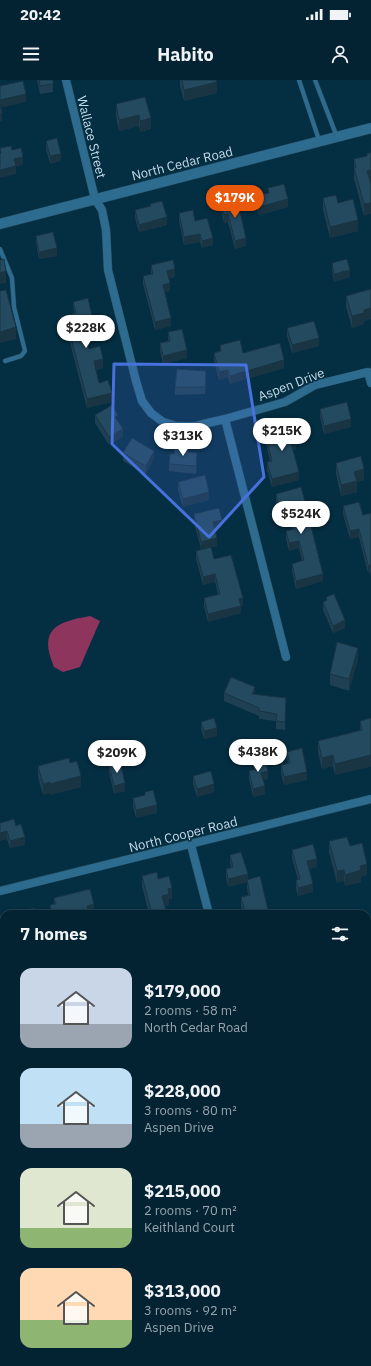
<!DOCTYPE html>
<meta charset="utf-8">
<style>
body{margin:0;font-family:"IBM Plex Sans",sans-serif;background:#112f3e;color:#f1f3f6;height:100vh;display:flex;flex-direction:column;font-size:15px;white-space:nowrap}
*{box-sizing:border-box;margin:0}
p{font-size:13px;color:#97a4ac}
.icon{flex:none;width:22px;height:22px;fill:none;stroke:currentColor;stroke-width:2;stroke-linecap:round;stroke-linejoin:round}
.map{position:relative;flex:1;overflow:hidden}
.drawer{position:absolute;left:0px;top:830px;width:371px;height:456px;display:flex;flex-direction:column;background:#032232;border-radius:12px 12px 0 0;box-shadow:0 2px 6px #0003,0 0 0 1px #243f4d}
.drawer>*{flex:none}
.price{position:absolute;translate:-50% -34px;padding:0 9px;border-radius:14px;background:#fff;color:#222;font-size:13px;line-height:26px;filter:drop-shadow(0 1px 2px #0008)}
.price::after{content:'';position:absolute;left:50%;top:24px;width:12px;height:9px;margin-left:-6px;background:inherit;clip-path:polygon(0 0,100% 0,50% 100%)}
.price.current{background:#ea580c;color:#fff}
ul{padding:0;list-style:none}
li{display:flex;align-items:center;gap:12px;height:100px;padding:0 20px}
li span{display:grid;place-items:center;flex:none;width:112px;height:80px;border-radius:12px;color:#555}
li>.icon{margin-inline-start:auto}
span .icon{width:48px;height:48px;fill:#fffc;stroke-width:1}
li b{font-size:17px}
h2{display:flex;justify-content:space-between;align-items:center;height:48px;padding:0 20px;font-size:17px}
.status{display:flex;justify-content:space-between;align-items:center;height:28px;padding:0 20px;background:#032232;direction:ltr}
.status svg{height:11px;fill:currentColor}
header{display:flex;justify-content:space-between;align-items:center;height:52px;padding:0 20px;background:#032232;font-size:18px;font-weight:800}
.map>svg:first-child{display:block}
.water{fill:#8d355c}
.lines{fill:none;stroke-linecap:round;stroke-linejoin:round}
.service-casing{stroke:#234a5d;stroke-width:5}
.minor-casing{stroke:#234a5d;stroke-width:9}
.tertiary-casing{stroke:#234a5d;stroke-width:11}
.service{stroke:#2d6c8e;stroke-width:4}
.minor{stroke:#2d6c8e;stroke-width:8}
.tertiary{stroke:#2d6c8e;stroke-width:10}
.wall{fill:#1f4053}
.shaded-wall{fill:#193443}
.building{fill:#244a60;stroke:#193443}
.marked{fill:#4771dc;fill-opacity:0.2;stroke:#4771dc;stroke-width:3;stroke-linejoin:round}
.labels{text-anchor:middle;stroke-width:3;stroke-linejoin:round;paint-order:stroke}
.street-label{font-size:13px;fill:#c6dbe8;stroke:#042e42}
</style>
<div class="status"><b>20:42</b><svg viewBox="0 0 49 12"><path d="M0 12V9h3v3zM5 12V6h3v6zM10 12V3h3v9zM15 12V0h3v12zM26 1h20v11H26zM47 4h2v5h-2z"/></svg></div>
<header><svg class="icon" aria-label="menu" viewBox="0 0 24 24"><path d="M4 6h16M4 12h16M4 18h16"/></svg>Habito<svg class="icon" aria-label="person" viewBox="0 0 24 24"><circle cx="12" cy="8" r="4"/><path d="M4 21q1-7 8-7t8 7"/></svg></header>
<div class="map">
<svg width="371" height="1286" viewBox="0 0 371 1286">
<rect width="100%" height="100%" fill="#042e42"/>
<path class="water" d="M 90,536 L 100,541 L 80,587 L 63,592 L 54,587 C 38,549 56,542 90,536 Z"/>
<g class="lines">
<g class="service-casing">
<path id="service" d="M 299,0 L 319,60
M 315,0 L 337,57
M 0,169 L 12,198 L 14,227 L 25,271 L 21,276 L 5,281
M 0,1130 L 4,1129"/>
</g>
<g class="minor-casing">
<path id="minor" d="M 66,0 L 95,119 L 102,130 L 106,150 L 108,190 L 136,301 L 142,321 L 151,333 L 163,342 L 177,346 L 195,346 L 225,339 L 285,322 L 315,305 L 368,292 L 371,303
M 225,339 L 286,577
M 191,765 L 209,834
M 0,811 L 371,719
M 0,986 L 4,1001"/>
</g>
<g class="tertiary-casing">
<path id="tertiary" d="M 0,144 L 371,48"/>
</g>
<use href="#service" class="service"/>
<use href="#minor" class="minor"/>
<use href="#tertiary" class="tertiary"/>
</g>
<path class="wall" d="M 37,0 L 53,0 L 53,12 L 40,14 Z
M 180,0 L 216,0 L 217,13 L 184,21 L 180,6 Z
M 145,17 L 151,49 L 140,52 L 139,46 L 119,51 L 116,36 L 116,24 Z
M 46,61 L 61,81 L 50,84 L 46,69 Z
M 367,74 L 370,101 L 364,136 L 354,99 L 354,79 L 367,76 Z
M 268,108 L 288,127 L 259,135 L 256,124 L 256,116 L 268,113 Z
M 323,118 L 338,123 L 358,151 L 330,158 L 323,130 Z
M 221,123 L 246,166 L 235,169 L 228,142 L 224,143 L 221,130 Z
M 150,124 L 167,145 L 139,152 L 135,138 L 135,130 L 150,126 Z
M 179,133 L 195,141 L 213,165 L 202,168 L 200,162 L 184,165 L 179,141 Z
M 36,156 L 57,176 L 39,179 L 36,163 Z
M 332,183 L 350,197 L 334,202 L 332,191 Z
M 151,185 L 175,197 L 169,198 L 170,211 L 164,212 L 171,246 L 155,250 L 143,204 L 143,196 L 151,194 Z
M 371,209 L 371,239 L 364,241 L 364,244 L 352,248 L 346,227 L 346,216 Z
M 73,222 L 94,253 L 86,255 L 89,269 L 103,288 L 96,290 L 99,303 L 112,322 L 87,328 L 69,259 L 65,261 L 61,246 L 61,237 L 74,233 Z
M 287,248 L 319,266 L 292,273 L 287,256 Z
M 168,252 L 187,278 L 163,284 L 160,271 L 160,263 L 168,261 Z
M 220,265 L 243,273 L 284,288 L 230,304 L 228,297 L 219,300 L 214,281 L 214,273 L 220,271 Z
M 206,299 L 205,314 L 175,315 L 175,307 Z
M 320,329 L 351,347 L 324,354 L 320,337 Z
M 95,335 L 118,341 L 123,357 L 109,365 L 95,343 Z
M 265,352 L 296,369 L 293,370 L 299,400 L 272,407 L 267,390 L 267,382 L 270,381 L 265,359 Z
M 188,372 L 197,380 L 196,394 L 169,391 L 169,384 L 174,374 Z
M 123,373 L 154,378 L 146,394 L 123,381 Z
M 336,383 L 364,400 L 357,402 L 357,412 L 341,416 L 336,394 Z
M 178,402 L 209,420 L 183,427 L 178,410 Z
M 276,414 L 305,429 L 303,429 L 306,443 L 323,501 L 296,509 L 292,491 L 292,484 L 302,481 L 299,468 L 289,471 L 286,459 L 286,451 L 292,450 L 288,433 L 279,435 L 276,422 Z
M 343,426 L 363,435 L 371,433 L 371,496 L 370,492 L 368,493 L 359,457 L 350,459 L 343,434 Z
M 194,434 L 222,447 L 215,449 L 217,466 L 211,467 L 214,479 L 243,526 L 241,526 L 241,533 L 208,542 L 204,526 L 204,518 L 218,514 L 215,502 L 203,505 L 196,479 L 196,471 L 201,469 L 194,442 Z
M 326,517 L 345,548 L 333,553 L 323,530 L 323,522 L 326,521 Z
M 358,579 L 349,611 L 330,605 L 330,594 Z
M 224,613 L 255,614 L 286,626 L 285,650 L 276,649 L 276,641 L 259,639 L 259,636 L 224,621 Z
M 371,638 L 335,695 L 333,686 L 322,689 L 318,672 L 318,661 L 360,651 L 360,641 Z
M 201,642 L 217,656 L 204,659 L 201,649 Z
M 287,672 L 307,700 L 284,705 L 281,693 L 281,685 L 288,684 L 287,679 Z
M 253,680 L 268,699 L 263,700 L 265,714 L 253,717 L 249,699 L 249,691 L 254,690 Z
M 70,683 L 81,707 L 50,715 L 50,713 L 43,715 L 38,697 L 38,686 Z
M 109,684 L 125,711 L 114,714 L 109,692 Z
M 193,696 L 214,712 L 197,717 L 193,704 Z
M 145,712 L 157,733 L 136,738 L 133,726 L 133,718 L 145,715 Z
M 0,743 L 16,746 L 25,765 L 10,768 L 7,759 L 0,761 Z
M 329,761 L 350,766 L 367,795 L 361,797 L 361,802 L 345,806 L 344,801 L 337,803 L 329,772 Z
M 292,770 L 317,787 L 309,789 L 313,812 L 298,816 L 296,808 L 296,800 L 298,800 L 292,778 Z
M 230,775 L 248,799 L 269,834 L 243,834 L 241,827 L 241,817 L 248,815 L 247,809 L 247,802 L 228,807 L 226,797 L 226,789 L 231,787 L 230,783 Z
M 142,796 L 158,799 L 172,819 L 169,819 L 169,825 L 165,826 L 167,834 L 149,834 L 142,806 Z
M 54,818 L 94,834 L 50,834 L 50,825 L 54,824 Z
M 2,836 L 4,836 L 4,850 L 2,844 Z
M 367,1044 L 371,1045 L 371,1079 L 367,1078 Z"/>
<path class="shaded-wall" d="M 217,2 L 217,13 L 184,21 L 184,10 Z
M 26,14 L 26,22 L 0,28 L 0,20 Z
M 2,33 L 2,41 L 0,42 L 0,34 Z
M 139,35 L 139,46 L 119,51 L 119,40 Z
M 151,38 L 151,49 L 140,52 L 140,41 Z
M 61,74 L 61,81 L 50,84 L 50,76 Z
M 23,77 L 23,85 L 14,87 L 14,79 Z
M 16,86 L 16,94 L 0,98 L 0,90 Z
M 371,90 L 371,101 L 367,102 L 367,91 Z
M 288,119 L 288,127 L 259,135 L 259,127 Z
M 371,123 L 371,134 L 364,136 L 364,124 Z
M 228,134 L 228,142 L 224,143 L 224,135 Z
M 167,137 L 167,145 L 139,152 L 139,145 Z
M 358,140 L 358,151 L 330,158 L 330,147 Z
M 200,154 L 200,162 L 184,165 L 184,157 Z
M 213,158 L 213,165 L 202,168 L 202,161 Z
M 246,158 L 246,166 L 235,169 L 235,161 Z
M 57,168 L 57,176 L 39,179 L 39,172 Z
M 175,189 L 175,197 L 167,199 L 167,191 Z
M 350,190 L 350,197 L 334,202 L 334,194 Z
M 6,191 L 6,203 L 0,204 L 0,193 Z
M 170,203 L 170,211 L 163,213 L 163,205 Z
M 371,228 L 371,239 L 364,241 L 364,244 L 352,248 L 352,236 L 364,230 Z
M 171,238 L 171,246 L 155,250 L 155,242 Z
M 94,244 L 94,253 L 83,256 L 83,247 Z
M 16,247 L 16,259 L 0,263 L 0,252 Z
M 69,250 L 69,259 L 65,261 L 65,251 Z
M 319,258 L 319,266 L 292,273 L 292,265 Z
M 187,270 L 187,278 L 163,284 L 163,276 Z
M 103,279 L 103,288 L 94,290 L 94,281 Z
M 284,280 L 284,288 L 230,304 L 230,296 Z
M 228,290 L 228,297 L 219,300 L 219,292 Z
M 206,291 L 206,299 L 205,314 L 205,307 Z
M 112,313 L 112,322 L 87,328 L 87,319 Z
M 351,339 L 351,347 L 324,354 L 324,346 Z
M 123,349 L 123,357 L 109,365 L 109,357 Z
M 296,362 L 296,369 L 291,371 L 291,363 Z
M 154,371 L 154,378 L 146,394 L 146,386 Z
M 364,389 L 364,400 L 357,402 L 357,412 L 341,416 L 341,405 L 354,392 Z
M 299,392 L 299,400 L 272,407 L 272,399 Z
M 209,412 L 209,420 L 183,427 L 183,419 Z
M 305,421 L 305,429 L 301,430 L 301,422 Z
M 288,425 L 288,433 L 279,435 L 279,427 Z
M 222,440 L 222,447 L 213,450 L 213,442 Z
M 359,449 L 359,457 L 350,459 L 350,451 Z
M 217,458 L 217,466 L 201,470 L 201,462 Z
M 299,461 L 299,468 L 289,471 L 289,463 Z
M 368,485 L 370,485 L 370,492 L 368,493 Z
M 215,494 L 215,502 L 203,505 L 203,497 Z
M 323,494 L 323,501 L 296,509 L 296,501 Z
M 243,518 L 243,526 L 241,526 L 241,533 L 208,542 L 208,534 L 239,519 Z
M 345,540 L 345,548 L 333,553 L 333,546 Z
M 358,568 L 358,579 L 349,611 L 349,599 Z
M 255,607 L 255,615 L 252,614 Z
M 217,648 L 217,656 L 204,659 L 204,651 Z
M 333,675 L 333,686 L 322,689 L 322,678 Z
M 371,675 L 371,687 L 335,695 L 335,684 Z
M 268,691 L 268,699 L 261,701 L 261,693 Z
M 307,692 L 307,700 L 284,705 L 284,697 Z
M 81,696 L 81,707 L 50,715 L 50,704 Z
M 50,702 L 50,713 L 43,715 L 43,704 Z
M 125,703 L 125,711 L 114,714 L 114,706 Z
M 214,704 L 214,712 L 197,717 L 197,709 Z
M 265,706 L 265,714 L 253,717 L 253,709 Z
M 157,725 L 157,733 L 136,738 L 136,730 Z
M 7,751 L 7,759 L 0,761 L 0,753 Z
M 25,757 L 25,765 L 10,768 L 10,761 Z
M 317,779 L 317,787 L 307,789 L 307,781 Z
M 367,784 L 367,795 L 361,797 L 361,802 L 345,806 L 345,795 L 360,786 Z
M 344,790 L 344,801 L 337,803 L 337,791 Z
M 248,794 L 248,802 L 247,800 L 247,802 L 228,807 L 228,799 Z
M 313,804 L 313,812 L 298,816 L 298,808 Z
M 172,808 L 172,819 L 169,819 L 169,825 L 162,826 L 162,816 L 168,809 Z
M 94,824 L 94,834 L 73,834 L 87,826 Z
M 254,830 L 254,834 L 245,834 L 245,832 Z
M 0,1138 L 2,1138 L 2,1149 L 0,1150 Z"/>
<path class="building" d="M 39,0 L 53,0 L 53,4 L 40,6 Z
M 182,0 L 216,0 L 217,2 L 184,10 Z
M 23,1 L 26,14 L 0,20 L 0,6 Z
M 145,17 L 151,38 L 140,41 L 139,35 L 119,40 L 116,24 Z
M 0,24 L 2,33 L 0,34 Z
M 57,58 L 61,74 L 50,76 L 46,61 Z
M 11,66 L 12,70 L 21,68 L 23,77 L 14,79 L 16,86 L 0,90 L 0,74 L 1,73 L 0,68 Z
M 371,72 L 371,90 L 367,91 L 371,104 L 371,123 L 364,124 L 354,88 L 356,87 L 354,79 L 367,76 L 367,74 Z
M 284,104 L 288,119 L 259,127 L 256,116 L 269,113 L 268,108 Z
M 336,115 L 338,123 L 353,119 L 358,140 L 330,147 L 323,118 Z
M 237,119 L 246,158 L 235,161 L 228,134 L 224,135 L 221,123 Z
M 162,121 L 167,137 L 139,145 L 135,130 L 151,126 L 150,124 Z
M 193,130 L 195,141 L 207,138 L 213,158 L 202,161 L 200,154 L 184,157 L 179,133 Z
M 53,152 L 57,168 L 39,172 L 36,156 Z
M 4,179 L 6,191 L 0,193 L 0,180 Z
M 347,179 L 350,190 L 334,194 L 332,183 Z
M 173,180 L 175,189 L 167,191 L 170,203 L 163,205 L 171,238 L 155,242 L 143,196 L 153,194 L 151,185 Z
M 371,209 L 371,228 L 364,230 L 364,233 L 352,236 L 346,216 Z
M 6,210 L 16,247 L 0,252 L 0,211 Z
M 88,218 L 94,244 L 83,247 L 89,269 L 100,266 L 103,279 L 94,281 L 99,303 L 108,300 L 112,313 L 87,319 L 69,250 L 65,251 L 61,237 L 76,233 L 73,222 Z
M 314,241 L 319,258 L 292,265 L 287,248 Z
M 182,249 L 187,270 L 163,276 L 160,263 L 170,261 L 168,252 Z
M 240,260 L 243,273 L 280,263 L 284,280 L 230,296 L 228,290 L 219,292 L 214,273 L 221,271 L 220,265 Z
M 177,289 L 206,291 L 205,307 L 175,307 Z
M 347,322 L 351,339 L 324,346 L 320,329 Z
M 112,325 L 118,335 L 115,337 L 123,349 L 109,357 L 95,335 Z
M 292,345 L 296,362 L 291,363 L 299,392 L 272,399 L 267,382 L 272,381 L 265,352 Z
M 132,358 L 154,371 L 146,386 L 123,373 Z
M 175,367 L 188,368 L 188,372 L 197,373 L 196,386 L 169,384 L 170,374 L 174,374 Z
M 361,376 L 364,389 L 354,392 L 357,401 L 341,405 L 336,383 Z
M 205,395 L 209,412 L 183,419 L 178,402 Z
M 301,407 L 305,421 L 301,422 L 306,443 L 310,442 L 323,494 L 296,501 L 292,484 L 304,480 L 299,461 L 289,463 L 286,451 L 294,449 L 288,425 L 279,427 L 276,414 Z
M 359,422 L 363,435 L 371,433 L 371,488 L 370,485 L 368,485 L 359,449 L 350,451 L 343,426 Z
M 219,428 L 222,440 L 213,442 L 217,458 L 201,462 L 194,434 Z
M 211,467 L 214,479 L 231,475 L 243,518 L 239,519 L 241,526 L 208,534 L 204,518 L 220,514 L 215,494 L 203,497 L 196,471 Z
M 334,514 L 345,540 L 333,546 L 323,522 L 327,520 L 326,517 Z
M 337,562 L 358,568 L 349,599 L 330,594 Z
M 231,597 L 255,607 L 252,614 L 286,618 L 285,642 L 276,641 L 277,634 L 259,631 L 259,628 L 224,613 Z
M 214,638 L 217,648 L 204,651 L 201,642 Z
M 371,638 L 371,675 L 335,684 L 333,675 L 322,678 L 318,661 L 362,650 L 360,641 Z
M 302,668 L 307,692 L 284,697 L 281,685 L 290,683 L 287,672 Z
M 69,678 L 70,683 L 77,681 L 81,696 L 50,704 L 50,702 L 43,704 L 38,686 Z
M 264,678 L 268,691 L 261,693 L 265,706 L 253,709 L 249,691 L 256,689 L 253,680 Z
M 120,681 L 125,703 L 114,706 L 109,684 Z
M 211,691 L 214,704 L 197,709 L 193,696 Z
M 153,710 L 157,725 L 136,730 L 133,718 L 145,715 L 145,712 Z
M 14,739 L 16,746 L 21,744 L 25,757 L 10,761 L 7,751 L 0,753 L 0,743 Z
M 347,757 L 350,766 L 362,763 L 367,784 L 360,786 L 361,790 L 345,795 L 344,790 L 337,791 L 329,761 Z
M 313,764 L 317,779 L 307,781 L 313,804 L 298,808 L 296,800 L 300,799 L 292,770 Z
M 241,772 L 248,794 L 228,799 L 226,789 L 233,787 L 230,775 Z
M 157,792 L 158,799 L 169,796 L 172,808 L 168,809 L 169,814 L 162,816 L 167,834 L 152,834 L 142,796 Z
M 260,796 L 269,834 L 255,834 L 254,830 L 245,832 L 241,817 L 250,815 L 247,800 Z
M 90,809 L 94,824 L 87,826 L 88,830 L 73,834 L 52,834 L 50,825 L 56,824 L 54,818 Z
M 34,828 L 36,834 L 11,834 Z
M 2,836 L 4,836 L 4,843 Z
M 367,1044 L 371,1045 L 371,1068 L 367,1067 L 368,1059 L 367,1058 Z
M 0,1130 L 2,1138 L 0,1138 Z"/>
<path class="marked" d="M 114,284 L 246,285 L 264,397 L 209,457 L 112,364 Z"/>
<g class="labels">
<g class="street-label">
<text transform="translate(92 57) rotate(76)" y="5">Wallace Street</text>
<text transform="translate(182 83) rotate(-14)" y="5">North Cedar Road</text>
<text transform="translate(291 304) rotate(-21)" y="5">Aspen Drive</text>
<text transform="translate(183 754) rotate(-14)" y="5">North Cooper Road</text>
</g>
</g>
</svg>
<b class="price current" style="left:235px;top:139px">$179K</b>
<b class="price" style="left:86px;top:269px">$228K</b>
<b class="price" style="left:282px;top:372px">$215K</b>
<b class="price" style="left:183px;top:377px">$313K</b>
<b class="price" style="left:301px;top:455px">$524K</b>
<b class="price" style="left:258px;top:693px">$438K</b>
<b class="price" style="left:117px;top:694px">$209K</b>
<section class="drawer">
<h2>7 homes<svg class="icon" aria-label="filters" viewBox="0 0 24 24"><path d="M4 7h16M4 17h16"/><circle cx="9" cy="7" r="2"/><circle cx="15" cy="17" r="2"/></svg></h2>
<ul>
<li><span style="background:linear-gradient(#c9d6e8 70%,#9aa5b1 0)"><svg class="icon" aria-label="home" viewBox="0 0 24 24"><path d="M3 11l9-7 9 7M6 9v11h12V9"/></svg></span><div><b>$179,000</b><p>2 rooms · 58 m²</p><p>North Cedar Road</p></div></li>
<li><span style="background:linear-gradient(#bfe0f5 70%,#9aa5b1 0)"><svg class="icon" aria-label="home" viewBox="0 0 24 24"><path d="M3 11l9-7 9 7M6 9v11h12V9"/></svg></span><div><b>$228,000</b><p>3 rooms · 80 m²</p><p>Aspen Drive</p></div></li>
<li><span style="background:linear-gradient(#dfe7d0 75%,#8fb573 0)"><svg class="icon" aria-label="home" viewBox="0 0 24 24"><path d="M3 11l9-7 9 7M6 9v11h12V9"/></svg></span><div><b>$215,000</b><p>2 rooms · 70 m²</p><p>Keithland Court</p></div></li>
<li><span style="background:linear-gradient(#ffd9b3 65%,#8fb573 0)"><svg class="icon" aria-label="home" viewBox="0 0 24 24"><path d="M3 11l9-7 9 7M6 9v11h12V9"/></svg></span><div><b>$313,000</b><p>3 rooms · 92 m²</p><p>Aspen Drive</p></div></li>
</ul>
</section>
</div>
